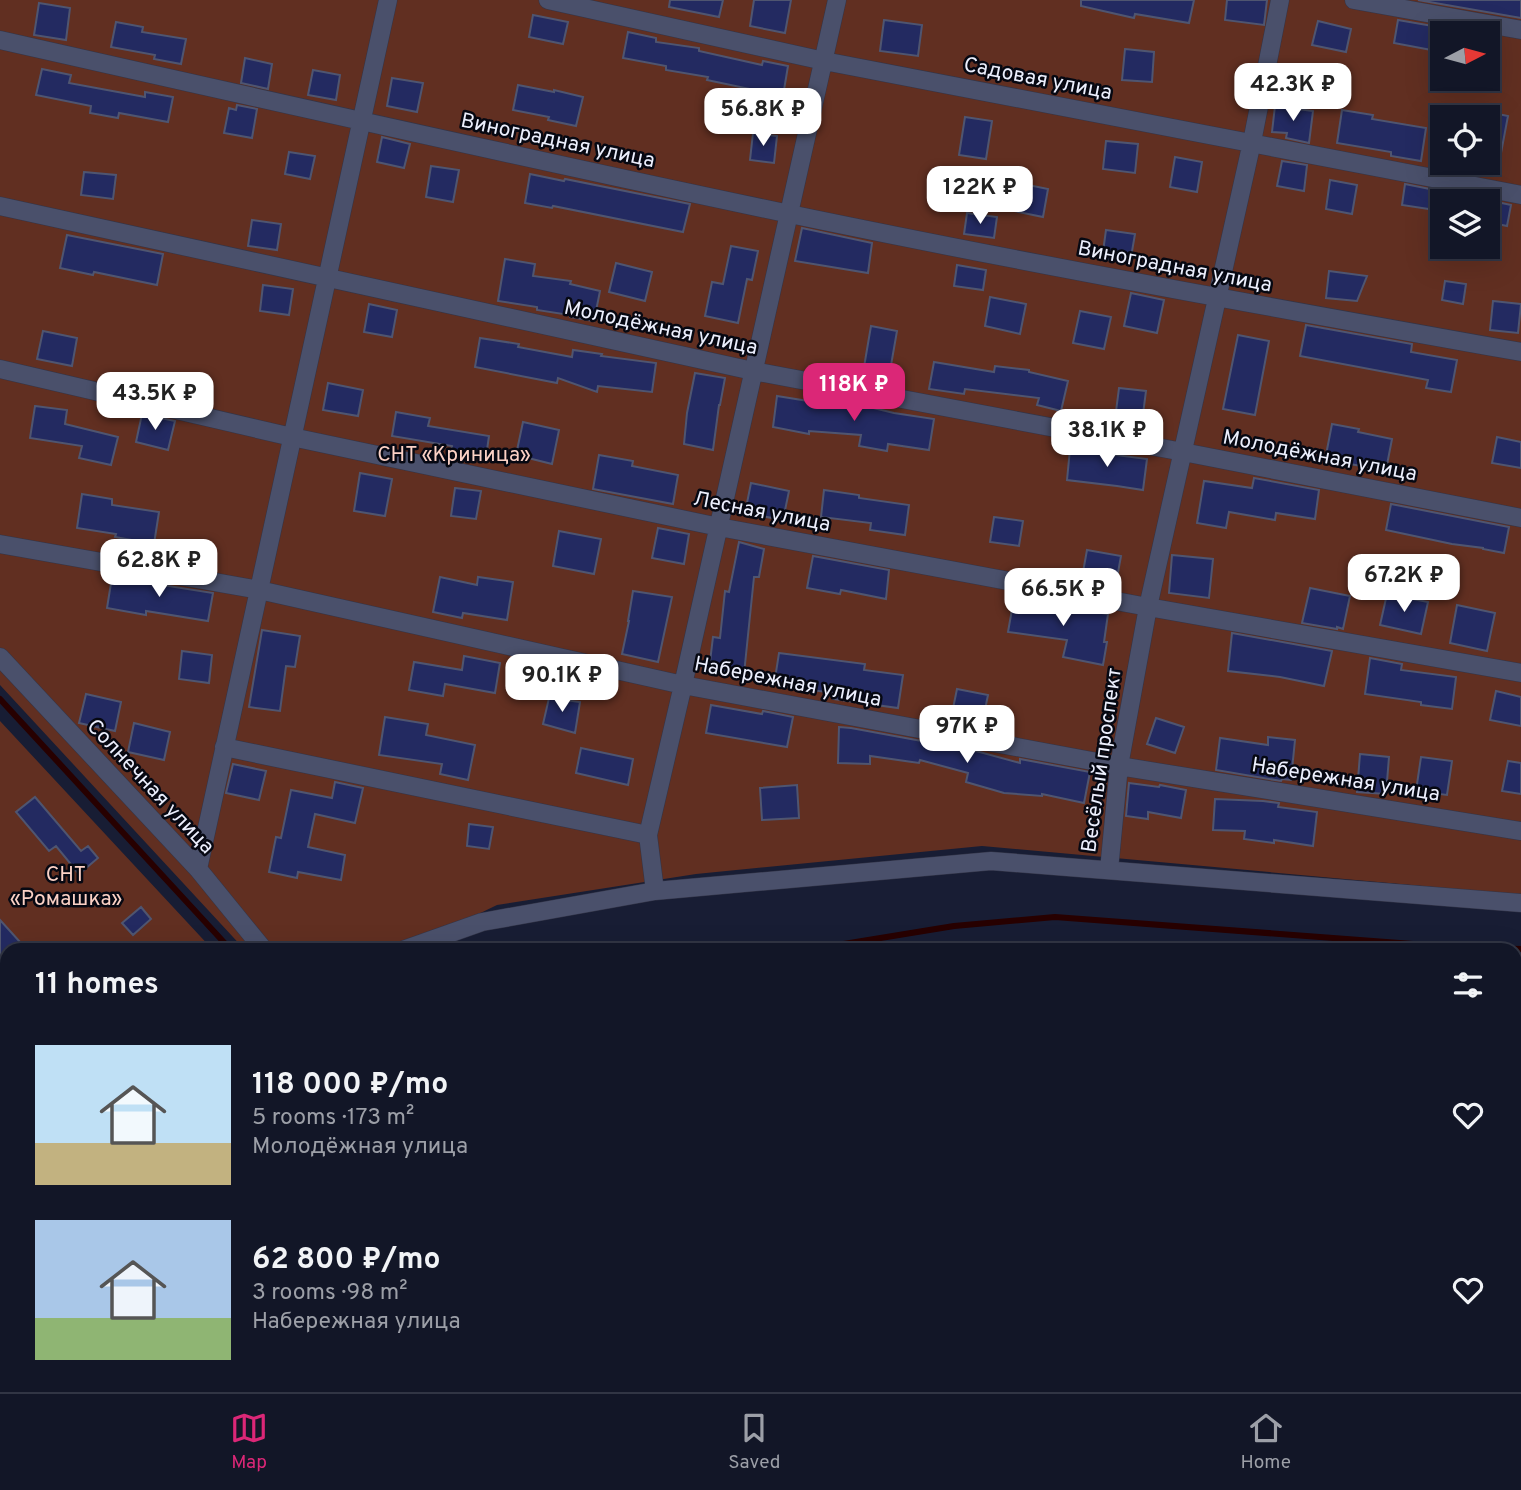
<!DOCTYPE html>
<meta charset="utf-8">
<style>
body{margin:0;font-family:Overpass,sans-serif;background:#1f2333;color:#f1f3f6;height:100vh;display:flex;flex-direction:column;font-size:26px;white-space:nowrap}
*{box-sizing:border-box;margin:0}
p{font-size:23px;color:#9c9fa7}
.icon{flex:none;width:38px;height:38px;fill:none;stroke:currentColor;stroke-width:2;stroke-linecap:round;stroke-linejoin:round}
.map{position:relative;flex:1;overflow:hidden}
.sheet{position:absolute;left:0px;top:943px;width:1522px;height:450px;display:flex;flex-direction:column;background:#121627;border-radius:21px 21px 0 0;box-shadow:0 7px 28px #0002,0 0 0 2px #313544}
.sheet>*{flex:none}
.needle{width:46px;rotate:84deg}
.buttons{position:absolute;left:1430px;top:21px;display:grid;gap:14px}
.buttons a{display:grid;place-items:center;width:70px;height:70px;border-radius:0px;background:#121627;box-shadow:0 7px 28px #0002,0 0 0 2px #313544;font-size:35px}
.price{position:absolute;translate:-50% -60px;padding:0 16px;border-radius:14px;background:#fff;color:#222;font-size:23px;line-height:46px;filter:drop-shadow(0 2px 4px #0008)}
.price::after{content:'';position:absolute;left:50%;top:42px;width:21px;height:16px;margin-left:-10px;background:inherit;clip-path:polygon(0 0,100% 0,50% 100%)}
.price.current{background:#db2777;color:#fff}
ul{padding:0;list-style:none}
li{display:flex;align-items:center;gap:21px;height:175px;padding:0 35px}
li span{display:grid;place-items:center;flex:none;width:196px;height:140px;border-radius:0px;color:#555}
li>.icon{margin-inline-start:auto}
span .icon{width:84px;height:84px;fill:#fffc;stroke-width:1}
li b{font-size:30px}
h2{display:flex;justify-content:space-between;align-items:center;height:84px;padding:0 35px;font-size:30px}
.menu{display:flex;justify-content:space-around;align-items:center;height:98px;border-top:2px solid #313544;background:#121627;font-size:19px;color:#9c9fa7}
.menu a{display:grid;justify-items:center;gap:4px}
.menu .current{color:#db2777}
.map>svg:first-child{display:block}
.green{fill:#612f21;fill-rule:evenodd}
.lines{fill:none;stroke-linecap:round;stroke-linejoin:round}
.stream{stroke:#270000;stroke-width:6}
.building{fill:#232a61;stroke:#4f5570;stroke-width:2}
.minor-casing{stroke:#333548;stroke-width:19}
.minor{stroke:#4a506b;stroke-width:18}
.labels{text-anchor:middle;stroke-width:5;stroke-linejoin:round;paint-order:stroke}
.street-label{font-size:21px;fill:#eceffd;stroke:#060812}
.park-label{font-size:21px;fill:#fbd1c5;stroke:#060812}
</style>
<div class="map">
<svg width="1521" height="1392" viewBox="0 0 1521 1392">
<rect width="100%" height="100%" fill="#181d34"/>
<path class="green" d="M 0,0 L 1521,0 L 1521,895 L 982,846 L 696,874 L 497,905 L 404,950 L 245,950 L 0,685 ZM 1442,33 L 1488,33 L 1488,79 L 1442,79 ZM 1442,117 L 1488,117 L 1488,163 L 1442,163 ZM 1442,201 L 1488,201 L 1488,247 L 1442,247 Z
M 0,721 L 213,950 L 7,950 L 7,1227 L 0,1232 Z"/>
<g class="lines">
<path class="stream" d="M 0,699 L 231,950
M 807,950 L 954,926 L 1055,917 L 1466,948 L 1521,949
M 0,1311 L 7,1305"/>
</g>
<path class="building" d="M 670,0 L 723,0 L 719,17 L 669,7 Z
M 754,0 L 791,0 L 785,33 L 750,26 Z
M 1081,0 L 1194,0 L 1189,23 L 1135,14 L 1134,18 L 1081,6 Z
M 1227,0 L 1267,0 L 1264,25 L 1225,20 Z
M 1418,0 L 1521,0 L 1521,18 Z
M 39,3 L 70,8 L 66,40 L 34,35 Z
M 533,15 L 568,22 L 563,44 L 529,37 Z
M 884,20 L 922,25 L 918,56 L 880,51 Z
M 1398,20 L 1456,30 L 1455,33 L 1442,33 L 1442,52 L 1394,43 Z
M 1318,21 L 1351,29 L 1346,52 L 1312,45 Z
M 116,22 L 143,27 L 142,32 L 186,39 L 181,64 L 154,59 L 155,55 L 111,47 Z
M 628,32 L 656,38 L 656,42 L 699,48 L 699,51 L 762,65 L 763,61 L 788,66 L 783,96 L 707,80 L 708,77 L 666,70 L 666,66 L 623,58 Z
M 1125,49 L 1154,52 L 1152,82 L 1122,80 Z
M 245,58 L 272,64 L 268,89 L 241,83 Z
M 42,69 L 71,75 L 69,83 L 145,97 L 145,92 L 173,97 L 168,122 L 119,113 L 118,118 L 90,113 L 91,106 L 36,95 Z
M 313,70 L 340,75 L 336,100 L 308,95 Z
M 392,78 L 423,83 L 417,112 L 387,106 Z
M 518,85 L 554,92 L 554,90 L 583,97 L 576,126 L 548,120 L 549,117 L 513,110 Z
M 237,105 L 257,109 L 252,138 L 224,133 L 229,108 L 236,110 Z
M 1275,106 L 1313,111 L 1309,143 L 1286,138 L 1287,133 L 1272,132 Z
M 1342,110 L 1373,115 L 1372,119 L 1426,128 L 1421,161 L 1391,156 L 1391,152 L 1337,143 Z
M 1488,112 L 1508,116 L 1501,153 L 1488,150 Z
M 965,117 L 992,121 L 986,159 L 959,155 Z
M 753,133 L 777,136 L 774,163 L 750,160 Z
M 382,137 L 410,144 L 404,168 L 377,162 Z
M 1106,141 L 1138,144 L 1135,173 L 1103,169 Z
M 289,152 L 315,156 L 310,179 L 285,174 Z
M 1175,157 L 1202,162 L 1197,192 L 1170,187 Z
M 1282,161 L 1307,165 L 1304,191 L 1277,186 Z
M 431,166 L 459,170 L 453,202 L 426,197 Z
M 84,172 L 116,175 L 113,199 L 81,195 Z
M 530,174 L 564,181 L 565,179 L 690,204 L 683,232 L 553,206 L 552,208 L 525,203 Z
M 1330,180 L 1357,185 L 1352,214 L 1326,209 Z
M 1014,182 L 1048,189 L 1043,217 L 1009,210 Z
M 1405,184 L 1450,193 L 1449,201 L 1442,201 L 1442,211 L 1402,205 Z
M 1488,200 L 1511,205 L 1507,226 L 1488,222 Z
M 967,213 L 997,217 L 994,238 L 964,234 Z
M 252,220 L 281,224 L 277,250 L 248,246 Z
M 802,228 L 872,243 L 868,273 L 795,261 Z
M 1106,230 L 1135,234 L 1130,263 L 1102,259 Z
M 67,235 L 163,254 L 157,285 L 94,272 L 93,275 L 60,268 Z
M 731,246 L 758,251 L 752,280 L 747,279 L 738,323 L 705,316 L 712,282 L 723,284 Z
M 505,259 L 535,264 L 533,276 L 571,281 L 570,284 L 600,291 L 594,321 L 570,317 L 570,315 L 537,310 L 537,307 L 498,301 Z
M 616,263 L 652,272 L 645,301 L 609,292 Z
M 957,265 L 986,270 L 983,290 L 954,286 Z
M 1329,271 L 1367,276 L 1357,301 L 1326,298 Z
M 1445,281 L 1466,284 L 1463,304 L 1442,300 Z
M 263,285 L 293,289 L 289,315 L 260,311 Z
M 1131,293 L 1164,300 L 1157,333 L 1124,326 Z
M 990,297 L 1026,304 L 1020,334 L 985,326 Z
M 1493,301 L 1521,304 L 1518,333 L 1490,330 Z
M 369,304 L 397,310 L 392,337 L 364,332 Z
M 1080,311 L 1111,317 L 1104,349 L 1073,343 Z
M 1306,325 L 1412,344 L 1411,352 L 1457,360 L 1451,392 L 1426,388 L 1428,380 L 1300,356 Z
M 871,326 L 897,331 L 890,371 L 864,367 Z
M 43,331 L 77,338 L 72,366 L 37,359 Z
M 1238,335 L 1269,341 L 1255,415 L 1223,409 Z
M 480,338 L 519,344 L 518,347 L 572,357 L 573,350 L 602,354 L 601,356 L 656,363 L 652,392 L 598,386 L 597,392 L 558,378 L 557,383 L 475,367 Z
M 934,362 L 994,372 L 995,366 L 1029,370 L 1029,372 L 1068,381 L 1061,411 L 1037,405 L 1039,398 L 965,389 L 964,394 L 929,389 Z
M 695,373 L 725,378 L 720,405 L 719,405 L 713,450 L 684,444 L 687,413 Z
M 328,383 L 363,390 L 358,416 L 323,410 Z
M 1119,388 L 1146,391 L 1142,422 L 1115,419 Z
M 777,396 L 827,404 L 828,397 L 894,413 L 934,419 L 929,450 L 888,444 L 887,451 L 859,446 L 861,435 L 809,431 L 809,434 L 773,427 Z
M 35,406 L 67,410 L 65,424 L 118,437 L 111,465 L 79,458 L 82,446 L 30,438 Z
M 396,412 L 430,418 L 428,426 L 489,436 L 486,457 L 451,452 L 452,446 L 392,436 Z
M 142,414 L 175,421 L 168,450 L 136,442 Z
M 523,422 L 559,430 L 552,464 L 516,455 Z
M 1332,424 L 1359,429 L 1358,432 L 1392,439 L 1386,470 L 1325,460 Z
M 1497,437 L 1521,442 L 1521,468 L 1492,463 Z
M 1070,449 L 1147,459 L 1143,490 L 1117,486 L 1067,480 Z
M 599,455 L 633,461 L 632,466 L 678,475 L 673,504 L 593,489 Z
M 360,473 L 392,479 L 385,516 L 354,511 Z
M 1254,478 L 1319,490 L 1315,519 L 1276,513 L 1275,520 L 1229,512 L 1226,528 L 1197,523 L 1204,481 L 1252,488 Z
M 751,483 L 789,491 L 783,520 L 745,513 Z
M 455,488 L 481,491 L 476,519 L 451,516 Z
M 824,490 L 859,495 L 859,498 L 909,505 L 905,535 L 870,530 L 871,523 L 821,517 Z
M 82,494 L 112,499 L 112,505 L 159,512 L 154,544 L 115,537 L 116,534 L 77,528 Z
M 1391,504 L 1509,527 L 1504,553 L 1483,549 L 1483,548 L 1452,544 L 1386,530 Z
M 994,517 L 1023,521 L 1019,546 L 990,542 Z
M 658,528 L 689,534 L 684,564 L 652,558 Z
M 559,531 L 601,539 L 594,574 L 553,566 Z
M 739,542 L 764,549 L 759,577 L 754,577 L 744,674 L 709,670 L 713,637 L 720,638 L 725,591 L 729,592 Z
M 1087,550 L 1121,556 L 1117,578 L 1083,572 Z
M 1172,555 L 1213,559 L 1209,598 L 1169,593 Z
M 813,556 L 889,570 L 886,599 L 841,590 L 840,594 L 807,588 Z
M 112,577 L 213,593 L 208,621 L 146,611 L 146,615 L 107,608 Z
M 440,577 L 477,585 L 478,577 L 513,582 L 507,620 L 463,613 L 462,618 L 433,612 Z
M 1310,588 L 1350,596 L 1343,629 L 1337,627 L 1337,629 L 1302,623 Z
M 633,591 L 672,597 L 658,662 L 622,654 L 629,621 L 628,621 Z
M 1387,594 L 1428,602 L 1421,634 L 1380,625 Z
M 1014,598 L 1052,603 L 1051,605 L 1108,614 L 1104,642 L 1107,642 L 1103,665 L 1063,657 L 1067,640 L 1008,632 Z
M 1457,605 L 1495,613 L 1487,651 L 1450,643 Z
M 262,630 L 300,636 L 295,667 L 286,666 L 280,711 L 249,707 Z
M 1232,633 L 1332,651 L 1324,686 L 1280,677 L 1228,671 Z
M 182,651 L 212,655 L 209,683 L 179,679 Z
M 779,653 L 865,664 L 864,670 L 903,675 L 898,708 L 833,699 L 834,693 L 774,685 Z
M 464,656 L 500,663 L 495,693 L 445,684 L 443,696 L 409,690 L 414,662 L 462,670 Z
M 1370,658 L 1402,664 L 1401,670 L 1456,677 L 1452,709 L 1421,705 L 1421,702 L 1365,694 Z
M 957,689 L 988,695 L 981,729 L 950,723 Z
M 1496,691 L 1521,697 L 1521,726 L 1490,720 Z
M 86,694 L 121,702 L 115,731 L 79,723 Z
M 549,698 L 580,702 L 575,733 L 543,724 Z
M 711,705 L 762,714 L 763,711 L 793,717 L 787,747 L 706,733 Z
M 385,717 L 428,724 L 426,735 L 475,745 L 468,780 L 440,774 L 442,764 L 379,755 Z
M 1156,718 L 1184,727 L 1175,753 L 1147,744 Z
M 134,723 L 170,732 L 164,760 L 128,752 Z
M 839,727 L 851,728 L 976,751 L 1020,763 L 1020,759 L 1090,772 L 1084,803 L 1042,794 L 1042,796 L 1004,793 L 966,782 L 968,773 L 920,760 L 919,763 L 870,756 L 870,764 L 838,763 Z
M 1268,737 L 1295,740 L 1291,780 L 1282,779 L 1281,781 L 1216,770 L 1220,738 L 1268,745 Z
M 581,748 L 633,759 L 628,785 L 576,773 Z
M 1360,754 L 1389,757 L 1386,794 L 1357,792 Z
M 1421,757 L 1452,761 L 1447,795 L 1416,791 Z
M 1508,761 L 1521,763 L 1521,794 L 1502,791 Z
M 233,764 L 266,771 L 259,800 L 226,793 Z
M 335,782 L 363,788 L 355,823 L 315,814 L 308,847 L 345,855 L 341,880 L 298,872 L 297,878 L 269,872 L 276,837 L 281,838 L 291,790 L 332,798 Z
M 1129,783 L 1159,787 L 1160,785 L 1186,790 L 1181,818 L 1148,812 L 1148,819 L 1126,816 Z
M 797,785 L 799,818 L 762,820 L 760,788 Z
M 35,797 L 81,851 L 88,846 L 98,858 L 79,874 L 56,846 L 49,851 L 16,812 Z
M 1215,799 L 1263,801 L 1279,803 L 1278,807 L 1317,812 L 1313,846 L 1274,840 L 1274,843 L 1244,839 L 1245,831 L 1213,830 Z
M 469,824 L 493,827 L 489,849 L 467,846 Z
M 141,907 L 151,919 L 133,935 L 122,923 Z
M 0,920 L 20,942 L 11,950 L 7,950 L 7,954 L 0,961 Z"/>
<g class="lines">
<g class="minor-casing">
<path id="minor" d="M 548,0 L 824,61 L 1521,195
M 1354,0 L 1521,30
M 0,40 C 261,99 523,158 785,213 C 1029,264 1275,308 1521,352
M 0,206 L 753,371 L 1183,452 L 1521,518
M 0,369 L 292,437 L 719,527 L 1148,607 L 1521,673
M 0,544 L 259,590 L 683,685 L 1119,766 L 1521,831
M 0,657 L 198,869 L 264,950
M 224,747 L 648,835
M 198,869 L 388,0
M 1109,870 L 1119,766 L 1148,607 L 1252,142 L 1280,0
M 655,891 L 648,835 L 683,685 L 837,0
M 403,950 L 482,922 L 655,891 L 991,861 L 1521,903
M 0,987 L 7,995
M 0,1215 L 7,1209"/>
</g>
<use href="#minor" class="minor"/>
</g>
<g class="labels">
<g class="street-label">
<text transform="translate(1038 78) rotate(11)" y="7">Садовая улица</text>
<text transform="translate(558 140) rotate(12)" y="7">Виноградная улица</text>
<text transform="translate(1175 266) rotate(11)" y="7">Виноградная улица</text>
<text transform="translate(661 327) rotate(12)" y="7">Молодёжная улица</text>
<text transform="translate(1320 455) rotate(11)" y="7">Молодёжная улица</text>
<text transform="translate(762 511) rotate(11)" y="7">Лесная улица</text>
<text transform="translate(788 681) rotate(11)" y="7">Набережная улица</text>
<text transform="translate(1101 760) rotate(-82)" y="7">Весёлый проспект</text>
<text transform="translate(1346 779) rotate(9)" y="7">Набережная улица</text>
<text transform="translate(151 786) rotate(47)" y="7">Солнечная улица</text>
</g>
<g class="park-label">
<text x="454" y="461">СНТ «Криница»</text>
<text x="66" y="881">СНТ<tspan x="66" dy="24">«Ромашка»</tspan></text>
</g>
</g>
</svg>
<div class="buttons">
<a><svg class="needle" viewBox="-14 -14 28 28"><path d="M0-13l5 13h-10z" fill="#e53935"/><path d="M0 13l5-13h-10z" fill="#9c9fa7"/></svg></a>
<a><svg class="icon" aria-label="locate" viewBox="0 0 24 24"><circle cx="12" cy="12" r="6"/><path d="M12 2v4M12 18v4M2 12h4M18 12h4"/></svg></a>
<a><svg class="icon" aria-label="layers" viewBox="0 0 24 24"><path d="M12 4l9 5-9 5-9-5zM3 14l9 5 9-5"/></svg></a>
</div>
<b class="price" style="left:1293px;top:123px">42.3K ₽</b>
<b class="price" style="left:763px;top:148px">56.8K ₽</b>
<b class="price" style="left:980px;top:226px">122K ₽</b>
<b class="price current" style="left:854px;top:423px">118K ₽</b>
<b class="price" style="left:155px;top:432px">43.5K ₽</b>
<b class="price" style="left:1107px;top:469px">38.1K ₽</b>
<b class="price" style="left:159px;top:599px">62.8K ₽</b>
<b class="price" style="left:1404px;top:614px">67.2K ₽</b>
<b class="price" style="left:1063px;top:628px">66.5K ₽</b>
<b class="price" style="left:562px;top:714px">90.1K ₽</b>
<b class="price" style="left:967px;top:765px">97K ₽</b>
<section class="sheet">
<h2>11 homes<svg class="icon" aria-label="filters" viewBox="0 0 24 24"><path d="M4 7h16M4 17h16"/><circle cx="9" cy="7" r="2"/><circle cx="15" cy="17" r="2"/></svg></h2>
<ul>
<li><span style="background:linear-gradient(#bfe0f5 70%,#c2b280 0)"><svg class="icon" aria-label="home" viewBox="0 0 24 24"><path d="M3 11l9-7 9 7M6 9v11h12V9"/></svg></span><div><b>118 000 ₽/mo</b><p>5 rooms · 173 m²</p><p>Молодёжная улица</p></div><svg class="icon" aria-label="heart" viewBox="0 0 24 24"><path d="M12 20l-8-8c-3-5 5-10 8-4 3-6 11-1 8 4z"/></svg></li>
<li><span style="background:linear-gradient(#a9c7e8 70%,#8fb573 0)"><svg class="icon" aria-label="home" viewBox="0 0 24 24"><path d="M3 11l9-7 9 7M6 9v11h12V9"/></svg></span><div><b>62 800 ₽/mo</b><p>3 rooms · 98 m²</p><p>Набережная улица</p></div><svg class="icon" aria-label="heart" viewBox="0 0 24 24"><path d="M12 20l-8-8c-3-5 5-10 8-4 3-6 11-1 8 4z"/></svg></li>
</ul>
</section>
</div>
<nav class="menu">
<a class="current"><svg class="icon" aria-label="map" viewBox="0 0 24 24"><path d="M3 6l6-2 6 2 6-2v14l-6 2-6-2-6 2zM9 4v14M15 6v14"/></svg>Map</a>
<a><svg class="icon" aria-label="saved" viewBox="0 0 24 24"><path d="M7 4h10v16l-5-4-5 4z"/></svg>Saved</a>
<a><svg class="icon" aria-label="home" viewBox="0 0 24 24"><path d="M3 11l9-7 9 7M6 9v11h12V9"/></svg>Home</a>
</nav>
